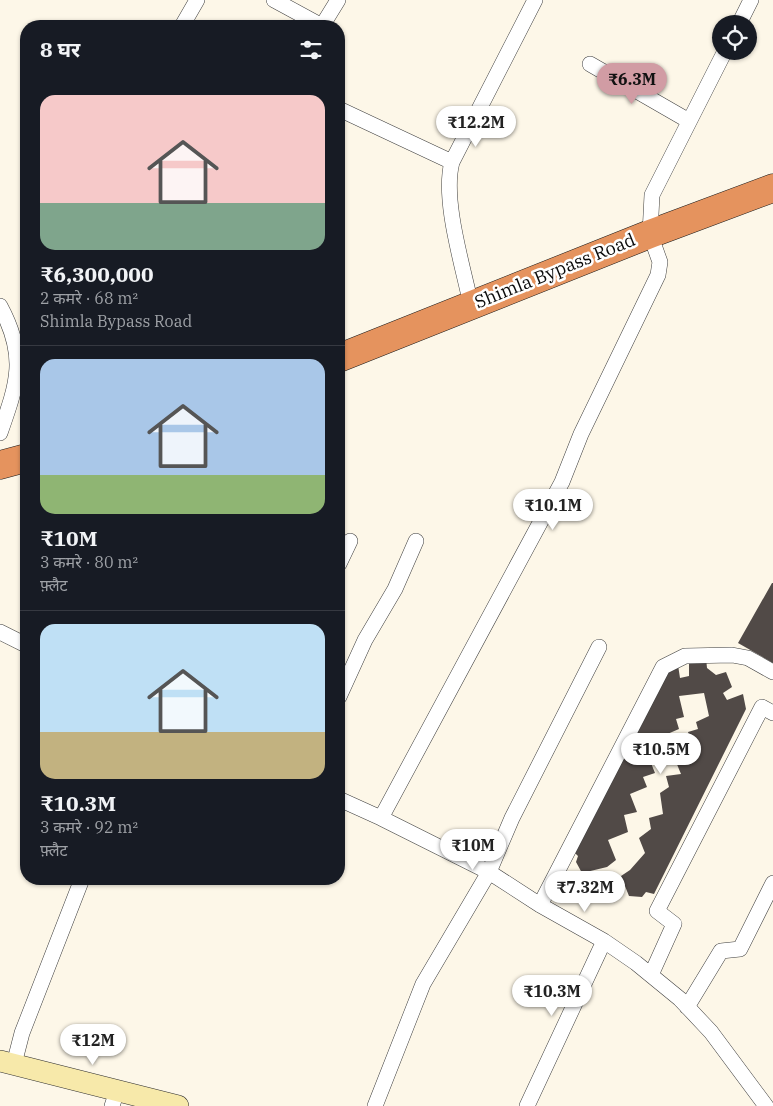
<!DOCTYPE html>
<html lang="hi">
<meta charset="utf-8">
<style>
body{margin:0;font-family:"IBM Plex Serif","Noto Sans Devanagari",serif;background:#242831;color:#f1f3f6;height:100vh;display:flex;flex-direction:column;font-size:19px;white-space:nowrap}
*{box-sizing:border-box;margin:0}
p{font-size:16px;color:#9ea1a6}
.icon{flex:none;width:28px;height:28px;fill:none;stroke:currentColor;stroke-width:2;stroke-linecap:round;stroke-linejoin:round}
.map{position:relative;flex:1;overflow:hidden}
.sheet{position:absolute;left:20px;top:20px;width:325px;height:865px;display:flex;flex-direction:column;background:#171b24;border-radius:20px;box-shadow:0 1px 4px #0004}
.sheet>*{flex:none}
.fabs{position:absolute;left:712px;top:15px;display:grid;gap:10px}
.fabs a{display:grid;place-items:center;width:45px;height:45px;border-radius:50%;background:#171b24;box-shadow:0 1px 4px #0004;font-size:25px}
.price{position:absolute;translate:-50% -42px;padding:0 11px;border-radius:18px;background:#fff;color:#222;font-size:16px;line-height:32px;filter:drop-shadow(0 1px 2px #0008)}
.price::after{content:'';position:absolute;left:50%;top:30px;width:15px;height:11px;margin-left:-8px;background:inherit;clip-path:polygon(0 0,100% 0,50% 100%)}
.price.on{background:#d19ca4;color:#111}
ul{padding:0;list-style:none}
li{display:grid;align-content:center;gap:10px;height:265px;padding:0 20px}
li+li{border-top:1px solid #363941}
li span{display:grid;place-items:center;height:155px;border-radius:15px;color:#555}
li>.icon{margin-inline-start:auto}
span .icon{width:90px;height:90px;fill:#fffc;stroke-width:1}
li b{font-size:21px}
h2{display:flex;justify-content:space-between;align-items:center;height:60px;padding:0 20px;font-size:21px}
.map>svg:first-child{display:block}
.building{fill:#514a47}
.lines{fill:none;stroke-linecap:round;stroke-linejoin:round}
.street-casing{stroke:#3d3d3d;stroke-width:16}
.secondary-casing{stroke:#2c2c2c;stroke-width:22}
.highway-casing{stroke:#1b1b1b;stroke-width:29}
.street{stroke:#fff;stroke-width:15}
.secondary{stroke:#f7e9aa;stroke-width:21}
.highway{stroke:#e5935e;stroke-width:28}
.labels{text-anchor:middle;stroke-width:5;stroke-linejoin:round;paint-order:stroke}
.street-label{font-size:18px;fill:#0a0a0a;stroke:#fff}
</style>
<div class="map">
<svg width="773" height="1106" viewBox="0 0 773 1106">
<rect width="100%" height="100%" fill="#fdf7e8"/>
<path class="building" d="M 772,583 L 773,583 L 773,663 L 738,643 Z
M 706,658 L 707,668 L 716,675 L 726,672 L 732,687 L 723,693 L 727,700 L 743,694 L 746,709 L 654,894 L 646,892 L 642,897 L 629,896 L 621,876 L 630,870 L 645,853 L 639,838 L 651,829 L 649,818 L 663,814 L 660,793 L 669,787 L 666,776 L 681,774 L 676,762 L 694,755 L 688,732 L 698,729 L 696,722 L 709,716 L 704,693 L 679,696 L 684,717 L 676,719 L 679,729 L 658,738 L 663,755 L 651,763 L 655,773 L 643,777 L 647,787 L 630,794 L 637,812 L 624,815 L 628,832 L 608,840 L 616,860 L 607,867 L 582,873 L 576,862 L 578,856 L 572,850 L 663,670 L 678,665 L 680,678 L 689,676 L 689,660 Z"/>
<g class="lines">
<g class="street-casing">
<path id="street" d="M 274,0 L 322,26
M 739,24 L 751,0
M 182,26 L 197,0
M 322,26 L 338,0
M 590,64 L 689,121
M 339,109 L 452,162
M 471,305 C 463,266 442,200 452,162 L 535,0
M 0,306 C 27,356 18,382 0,433
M 339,564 L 350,541
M 0,632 L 26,645
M 339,697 L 365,640 L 395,589 L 416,541
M 339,799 L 381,818 L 489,872 L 540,905 L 604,941 L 636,963 L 680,999 L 711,1032 L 766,1106
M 381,818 L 562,482 L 581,434 L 658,275 L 660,262 L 650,234 L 652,195 L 725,51
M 540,905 L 663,667 L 685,656 L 732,655 L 748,658 L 773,672
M 651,975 L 674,924 L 657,911 L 762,707 L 773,713
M 687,1007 L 721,951 L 740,949 L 773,883
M 14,1064 L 22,1033 L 82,879
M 112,1106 L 117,1091
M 375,1106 L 423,984 L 489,872 L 512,818 L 599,647
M 527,1106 L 604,941"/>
</g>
<g class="secondary-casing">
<path id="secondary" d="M 0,1061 L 178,1106"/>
</g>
<g class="highway-casing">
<path id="highway" d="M 339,358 L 650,234 L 773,188
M 0,465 L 26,458"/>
</g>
<use href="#street" class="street"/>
<use href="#secondary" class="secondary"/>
<use href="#highway" class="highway"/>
</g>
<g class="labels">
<g class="street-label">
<text transform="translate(555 271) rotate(-22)" y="6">Shimla Bypass Road</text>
</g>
</g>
</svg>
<div class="fabs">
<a><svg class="icon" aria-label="locate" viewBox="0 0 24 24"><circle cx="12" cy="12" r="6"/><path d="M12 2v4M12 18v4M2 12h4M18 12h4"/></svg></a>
</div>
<b class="price on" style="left:632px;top:105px">₹6.3M</b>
<b class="price" style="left:476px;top:148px">₹12.2M</b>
<b class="price" style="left:553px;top:531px">₹10.1M</b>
<b class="price" style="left:661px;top:775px">₹10.5M</b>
<b class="price" style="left:473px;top:871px">₹10M</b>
<b class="price" style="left:585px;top:913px">₹7.32M</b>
<b class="price" style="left:552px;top:1017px">₹10.3M</b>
<b class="price" style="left:93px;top:1066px">₹12M</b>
<section class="sheet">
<h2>8 घर<svg class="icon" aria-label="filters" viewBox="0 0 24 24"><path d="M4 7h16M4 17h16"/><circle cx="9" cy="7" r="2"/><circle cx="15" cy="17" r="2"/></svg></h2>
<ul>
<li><span style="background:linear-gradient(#f6c9c9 70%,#7fa58c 0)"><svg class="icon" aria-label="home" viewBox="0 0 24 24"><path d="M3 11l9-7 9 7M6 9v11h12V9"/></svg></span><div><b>₹6,300,000</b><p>2 कमरे · 68 m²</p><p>Shimla Bypass Road</p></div></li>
<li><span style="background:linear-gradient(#a9c7e8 75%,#8fb573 0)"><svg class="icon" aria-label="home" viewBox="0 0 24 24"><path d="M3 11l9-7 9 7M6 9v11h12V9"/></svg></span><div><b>₹10M</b><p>3 कमरे · 80 m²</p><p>फ़्लैट</p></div></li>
<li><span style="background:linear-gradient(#bfe0f5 70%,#c2b280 0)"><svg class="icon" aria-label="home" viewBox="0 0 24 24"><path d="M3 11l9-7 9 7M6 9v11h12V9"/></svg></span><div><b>₹10.3M</b><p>3 कमरे · 92 m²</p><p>फ़्लैट</p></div></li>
</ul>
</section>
</div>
